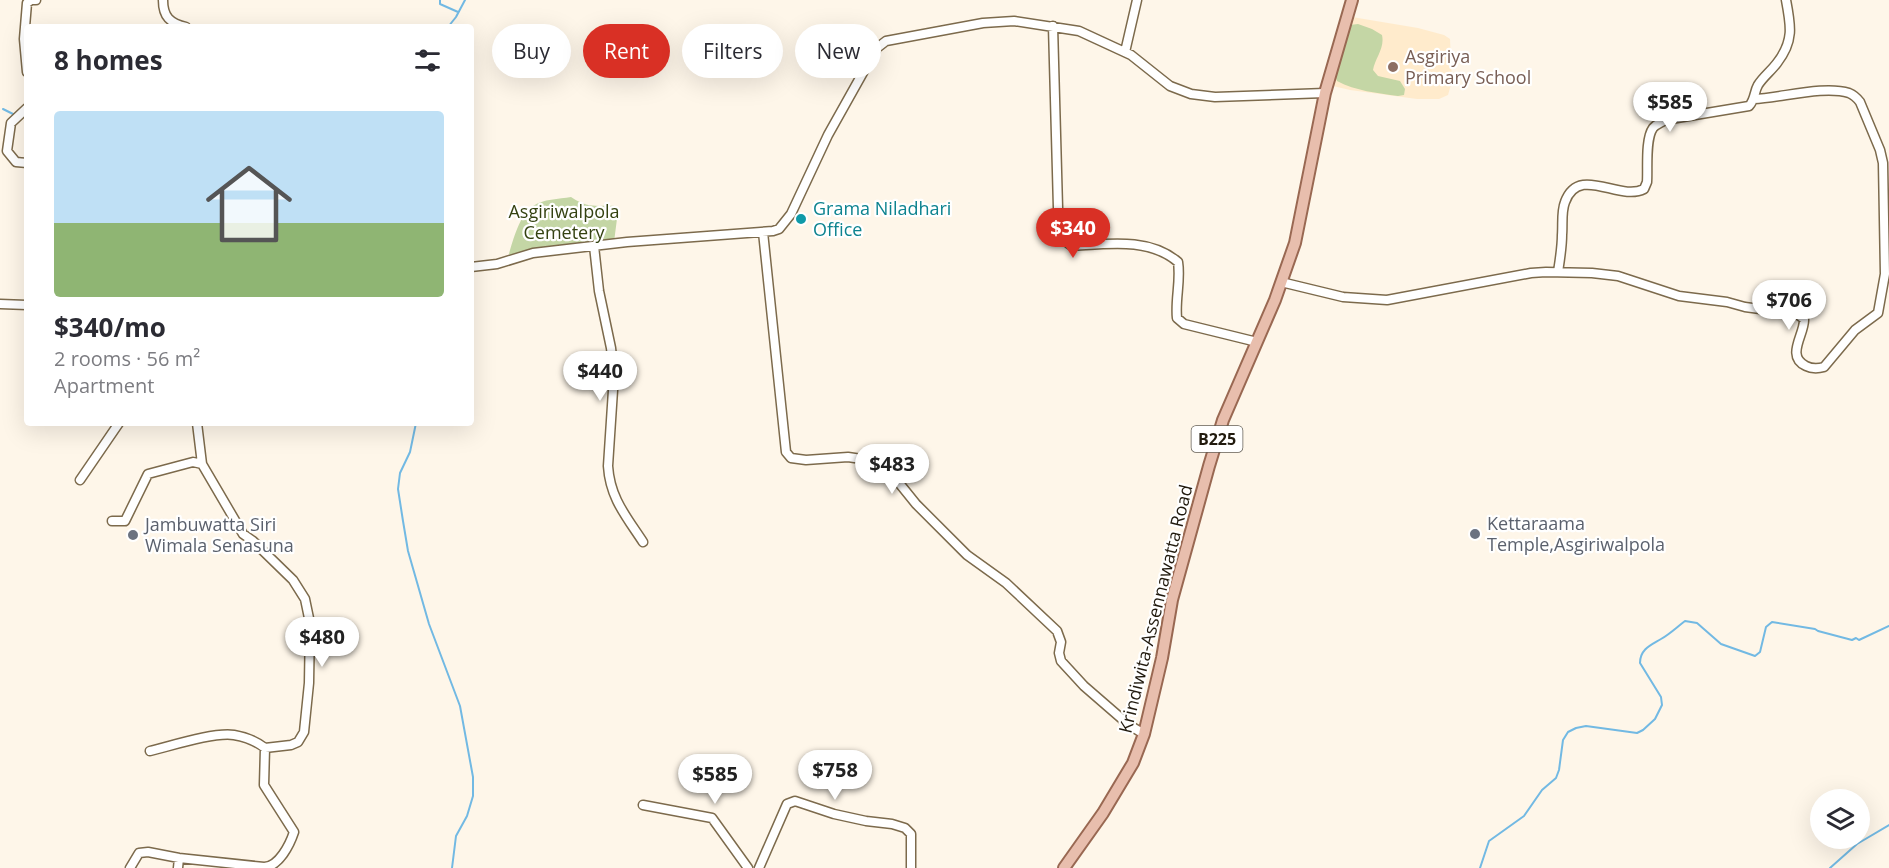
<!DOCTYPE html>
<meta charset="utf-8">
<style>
body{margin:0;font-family:"Open Sans",sans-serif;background:#f7f7f7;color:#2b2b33;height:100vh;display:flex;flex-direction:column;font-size:22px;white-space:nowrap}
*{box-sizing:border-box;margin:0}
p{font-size:20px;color:#7c7c81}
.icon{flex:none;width:33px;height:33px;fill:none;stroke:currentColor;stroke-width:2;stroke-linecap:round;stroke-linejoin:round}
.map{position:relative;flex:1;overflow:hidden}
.details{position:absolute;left:24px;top:24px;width:450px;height:402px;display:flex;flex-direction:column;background:#fff;border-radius:6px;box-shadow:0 6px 24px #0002}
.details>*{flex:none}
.top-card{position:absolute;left:492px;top:24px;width:570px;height:54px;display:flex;gap:12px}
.buttons{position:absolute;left:1810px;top:789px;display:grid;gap:12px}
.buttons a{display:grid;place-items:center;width:60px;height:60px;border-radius:50%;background:#fff;box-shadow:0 6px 24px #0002;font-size:30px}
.price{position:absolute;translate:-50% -51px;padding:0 14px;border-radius:21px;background:#fff;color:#222;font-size:20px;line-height:39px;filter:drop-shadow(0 2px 3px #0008)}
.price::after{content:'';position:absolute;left:50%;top:36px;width:18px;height:14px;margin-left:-9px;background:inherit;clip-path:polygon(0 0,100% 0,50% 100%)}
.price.on{background:#d93025;color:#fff}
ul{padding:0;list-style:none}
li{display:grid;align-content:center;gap:12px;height:318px;padding:0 30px}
li span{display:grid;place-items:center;height:186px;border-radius:6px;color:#555}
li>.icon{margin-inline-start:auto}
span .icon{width:108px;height:108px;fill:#fffc;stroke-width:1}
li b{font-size:26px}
h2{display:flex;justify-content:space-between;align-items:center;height:72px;padding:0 30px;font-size:26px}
.chip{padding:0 21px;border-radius:27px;background:#fff;box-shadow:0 6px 24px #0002;font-size:21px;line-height:54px}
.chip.on{background:#d93025;color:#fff}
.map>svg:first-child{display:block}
.built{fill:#ffebcc}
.green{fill:#c4d6a5}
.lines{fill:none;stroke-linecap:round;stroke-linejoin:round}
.stream{stroke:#72b9e3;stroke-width:2}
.minor-casing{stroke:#7c6a4c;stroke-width:11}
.major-casing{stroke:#996852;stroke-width:14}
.minor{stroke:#fff;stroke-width:8}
.major{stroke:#e8bead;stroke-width:10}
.education-dot{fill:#8d6e63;stroke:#fff;stroke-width:2}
.culture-dot{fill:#0f9aa8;stroke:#fff;stroke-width:2}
.worship-dot{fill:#6b7280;stroke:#fff;stroke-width:2}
.labels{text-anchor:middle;stroke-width:4.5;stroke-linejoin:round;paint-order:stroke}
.shield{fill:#fff;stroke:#645f56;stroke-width:1.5}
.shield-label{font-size:16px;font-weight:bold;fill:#211a0e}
.education-label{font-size:18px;fill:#785e54;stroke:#fff;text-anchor:start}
.culture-label{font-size:18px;fill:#0d838f;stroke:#fff;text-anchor:start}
.park-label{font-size:18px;fill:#344211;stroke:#fff}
.worship-label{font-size:18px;fill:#5b616d;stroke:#fff;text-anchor:start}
.street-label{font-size:18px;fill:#211a0e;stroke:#fff}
</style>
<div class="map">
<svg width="1889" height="868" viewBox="0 0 1889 868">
<rect width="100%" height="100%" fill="#fef6e9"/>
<path class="built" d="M 1352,17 L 1418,28 L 1444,35 L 1450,39 L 1452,81 L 1448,95 L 1439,99 L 1417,99 L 1350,90 L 1333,86 L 1331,78 Z"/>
<path class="green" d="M 1358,24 L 1372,29 L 1382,35 C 1385,48 1375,58 1373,70 L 1378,76 L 1400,81 L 1405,89 L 1404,95 L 1398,96 C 1377,93 1356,91 1337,81 L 1335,75 L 1350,25 Z
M 571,197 C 589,209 596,205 615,206 L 618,211 L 614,242 L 511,257 L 509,254 C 513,240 520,214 533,206 C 543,199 559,199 571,197 Z"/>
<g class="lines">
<path class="stream" d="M 440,0 L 440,4 L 458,12
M 448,27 L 456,17 L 465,0
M 3,109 L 17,116
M 416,423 L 410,452 L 400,473 L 398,489 L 403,521 L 408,551 L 429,624 L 460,706 L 473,777 L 473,796 L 467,816 L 456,836 L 452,868
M 1480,868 L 1489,841 L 1524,816 L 1542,790 L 1556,778 L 1559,770 L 1563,740 L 1568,732 L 1576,728 L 1586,726 L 1637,733 L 1643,730 L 1655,719 L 1662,705 L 1661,697 L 1640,663 C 1640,649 1651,645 1661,639 C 1670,634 1677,627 1685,621 L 1697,623 L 1721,644 L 1755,656 L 1760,652 L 1766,627 L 1772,622 L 1815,629 L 1818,631 L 1852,640 L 1856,638 L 1859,640 L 1889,626
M 1830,868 L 1857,844 L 1889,825"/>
<g class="minor-casing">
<path id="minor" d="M 163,0 C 163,17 170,23 186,27
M 1053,26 L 1058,208 C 1060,221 1059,240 1072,246 C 1107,244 1149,237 1178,262 C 1181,281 1175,299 1177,318 L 1184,324 L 1257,342
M 1125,52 L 1137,0
M 27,72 L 24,39 L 27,3 L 31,0 L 36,0
M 27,108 L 11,123 L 7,151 L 16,162 L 27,163
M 763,232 L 786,452 L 791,458 L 806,460 L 848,457 L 868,460 L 879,464 L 891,473 L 916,504 L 967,555 L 1006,583 L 1057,631 L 1061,642 L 1059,653 L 1061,661 L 1084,686 L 1129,725 L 1144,734
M 594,246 L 599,291 L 611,348 L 614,375 L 608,466 C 610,498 626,516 643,542
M 471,267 L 497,264 L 533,253 L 627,242 L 773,231 L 779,229 L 791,214 L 828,135 L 870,60 L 877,48 L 886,41 L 983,23 L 1014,21 L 1079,31 L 1131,55 L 1170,86 L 1191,94 L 1215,97 L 1325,93
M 1558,272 C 1560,259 1562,247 1562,235 C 1563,224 1561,212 1565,202 C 1579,164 1619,202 1644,189 L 1647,182 C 1648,169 1645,139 1653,128 C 1656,124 1661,123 1665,120 L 1749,106 C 1755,100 1754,92 1758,85 C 1763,77 1771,71 1777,63 C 1794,41 1791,26 1786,0
M 1281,282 L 1343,297 L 1387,300 L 1531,273 L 1546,272 L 1592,273 L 1618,276 L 1679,296 L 1727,302 L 1745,307 L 1797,314 L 1804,319 C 1805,334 1785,356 1806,366 C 1812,369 1817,369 1824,367 L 1855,330 L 1878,313 L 1885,274 L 1883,163 L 1880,150 L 1860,102 C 1857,98 1854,95 1849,93 C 1824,85 1781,98 1754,99
M 0,304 L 27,305
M 80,480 L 119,423
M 112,521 L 125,521 L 148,474 L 193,462 L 202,464
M 150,751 C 171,746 213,732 234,735 C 246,737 256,741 265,748 L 291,745 L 298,742 L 304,732 L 309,683 L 310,623 L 305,599 L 293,580 L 253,541 L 243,534 L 202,464 L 197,423
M 643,805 L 712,818 L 748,868
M 130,868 L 139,853 L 148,852 L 179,858 L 264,867 C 279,867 290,844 294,832 L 264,785 L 265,748
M 178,868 L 179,858
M 759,868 L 787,804 L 795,801 L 834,814 L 866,821 L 892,824 L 905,828 L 911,834 L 911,868"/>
</g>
<g class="major-casing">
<path id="major" d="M 1064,868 L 1103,813 L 1133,763 L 1144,734 L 1162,658 L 1172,600 L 1209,466 L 1223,420 L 1275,300 L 1295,243 L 1325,93 L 1352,0"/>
</g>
<use href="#minor" class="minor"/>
<use href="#major" class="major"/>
</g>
<circle class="education-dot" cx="1393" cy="67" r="6"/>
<circle class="culture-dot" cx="801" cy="219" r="6"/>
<g class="worship-dot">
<circle cx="1475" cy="534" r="6"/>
<circle cx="133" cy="535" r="6"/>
</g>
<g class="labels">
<rect class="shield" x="1191.5" y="426" width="51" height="26" rx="4.5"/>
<g class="shield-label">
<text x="1217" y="445">B225</text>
</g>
<g class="education-label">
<text x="1405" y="63">Asgiriya<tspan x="1405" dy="21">Primary School</tspan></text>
</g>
<g class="culture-label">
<text x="813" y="215">Grama Niladhari<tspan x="813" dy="21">Office</tspan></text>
</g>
<g class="park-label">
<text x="564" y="218">Asgiriwalpola<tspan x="564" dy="21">Cemetery</tspan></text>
</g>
<g class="worship-label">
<text x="1487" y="530">Kettaraama<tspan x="1487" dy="21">Temple,Asgiriwalpola</tspan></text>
<text x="145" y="531">Jambuwatta Siri<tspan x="145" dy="21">Wimala Senasuna</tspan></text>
</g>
<g class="street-label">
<text transform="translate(1156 609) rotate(-76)" y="6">Krindiwita-Assennawatta Road</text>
</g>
</g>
</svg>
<div class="buttons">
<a><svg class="icon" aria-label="layers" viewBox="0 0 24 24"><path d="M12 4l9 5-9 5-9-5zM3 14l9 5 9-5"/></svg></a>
</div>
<b class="price" style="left:1670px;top:133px">$585</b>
<b class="price on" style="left:1073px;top:259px">$340</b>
<b class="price" style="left:1789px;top:331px">$706</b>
<b class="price" style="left:600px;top:402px">$440</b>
<b class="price" style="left:892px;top:495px">$483</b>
<b class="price" style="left:322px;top:668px">$480</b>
<b class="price" style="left:835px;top:801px">$758</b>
<b class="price" style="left:715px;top:805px">$585</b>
<div class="top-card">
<a class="chip">Buy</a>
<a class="chip on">Rent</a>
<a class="chip">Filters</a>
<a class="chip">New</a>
</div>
<section class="details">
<h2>8 homes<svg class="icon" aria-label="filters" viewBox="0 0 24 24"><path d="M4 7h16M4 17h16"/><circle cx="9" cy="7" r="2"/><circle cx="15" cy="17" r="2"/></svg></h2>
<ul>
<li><span style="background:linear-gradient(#bfe0f5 60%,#8fb573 0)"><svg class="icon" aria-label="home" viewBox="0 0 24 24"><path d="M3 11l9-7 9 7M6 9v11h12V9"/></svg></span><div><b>$340/mo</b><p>2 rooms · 56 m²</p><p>Apartment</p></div></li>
</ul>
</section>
</div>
